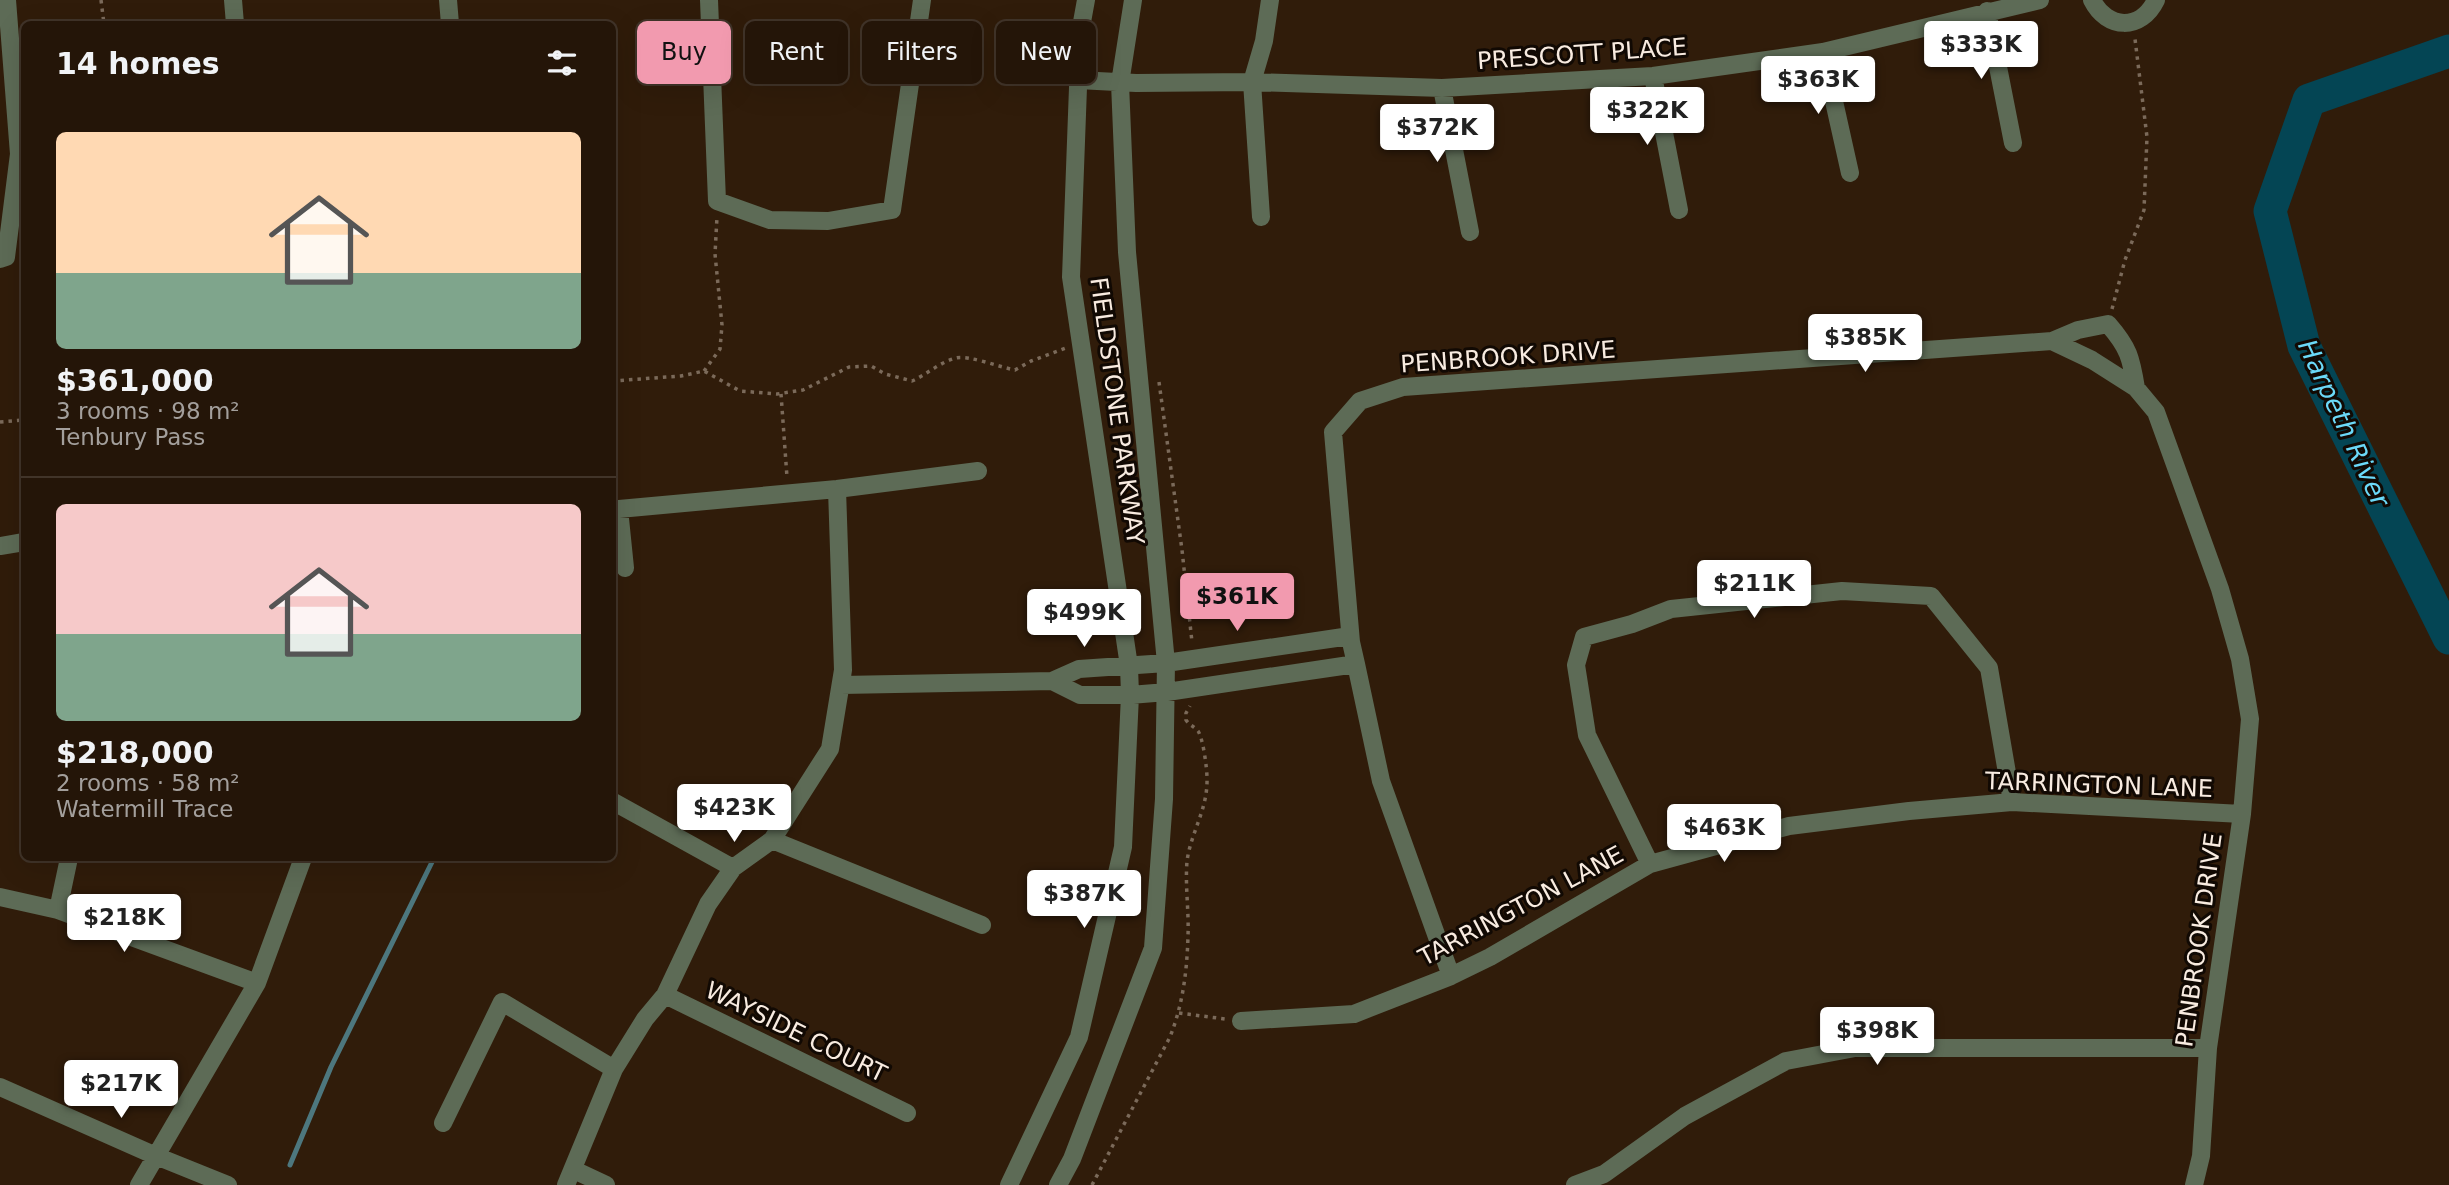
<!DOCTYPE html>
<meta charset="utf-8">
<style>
body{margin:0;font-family:"DejaVu Sans",sans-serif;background:#302216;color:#f1f3f6;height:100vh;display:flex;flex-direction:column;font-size:26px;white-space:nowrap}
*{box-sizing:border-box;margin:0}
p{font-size:23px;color:#a39f9c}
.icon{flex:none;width:38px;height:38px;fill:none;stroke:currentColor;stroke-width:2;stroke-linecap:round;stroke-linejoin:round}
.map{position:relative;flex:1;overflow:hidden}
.details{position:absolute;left:21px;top:21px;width:595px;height:840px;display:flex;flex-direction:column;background:#241508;border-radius:10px;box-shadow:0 7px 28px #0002,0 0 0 2px #413429}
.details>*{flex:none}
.hud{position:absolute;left:637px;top:21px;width:665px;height:63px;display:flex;gap:14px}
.price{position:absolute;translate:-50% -60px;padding:0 16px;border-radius:7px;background:#fff;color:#222;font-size:23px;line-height:46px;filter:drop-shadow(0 2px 4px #0008)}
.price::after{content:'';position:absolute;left:50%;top:42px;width:21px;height:16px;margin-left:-10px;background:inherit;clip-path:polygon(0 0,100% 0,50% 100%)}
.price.on{background:#f29aaf;color:#111}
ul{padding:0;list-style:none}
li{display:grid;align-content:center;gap:14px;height:371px;padding:0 35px}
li+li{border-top:2px solid #413429}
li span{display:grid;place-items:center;height:217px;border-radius:10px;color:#555}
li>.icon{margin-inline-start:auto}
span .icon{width:126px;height:126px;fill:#fffc;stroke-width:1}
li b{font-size:30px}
h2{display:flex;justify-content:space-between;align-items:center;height:84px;padding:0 35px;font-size:30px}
.tag{padding:0 24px;border-radius:10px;background:#241508;box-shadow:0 7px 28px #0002,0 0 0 2px #413429;font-size:24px;line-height:63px}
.tag.on{background:#f29aaf;color:#111}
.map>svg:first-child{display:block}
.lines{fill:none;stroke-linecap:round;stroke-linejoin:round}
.stream{stroke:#4d777e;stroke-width:5}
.river{stroke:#044554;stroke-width:33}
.path{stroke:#7b6a5a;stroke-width:3.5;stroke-dasharray:3.5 5;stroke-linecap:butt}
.minor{stroke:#5d6b56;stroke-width:18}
.labels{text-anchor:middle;stroke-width:6;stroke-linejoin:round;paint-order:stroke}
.street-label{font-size:24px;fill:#f8ebe0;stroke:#110903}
.water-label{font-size:26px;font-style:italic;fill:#6bd9f8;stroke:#110903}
</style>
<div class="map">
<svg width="2449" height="1185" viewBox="0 0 2449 1185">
<rect width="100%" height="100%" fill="#301c0a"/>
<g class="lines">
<path class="stream" d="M 290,1165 L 331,1067 L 434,858"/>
<path class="river" d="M 2449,51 L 2309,100 L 2270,211 L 2304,346 L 2449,638"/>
<path class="path" d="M 101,0 L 104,24
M 2112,309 L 2125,260 L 2144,210 L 2147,137 L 2135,39
M 704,371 L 720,349 L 722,325 L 715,254 L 717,217
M 612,381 L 681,376 L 704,371 L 740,391 L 777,394 L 803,390 L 849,367 L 871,366 L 885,374 L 912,381 C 926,375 940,362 956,358 C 969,355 999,367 1015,370 L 1031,361 L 1066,348
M 1159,382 L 1182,550 L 1192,642
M 781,394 L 787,477
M 0,422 L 24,420
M 1179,1013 L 1225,1019
M 1092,1185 L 1170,1037 C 1183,1004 1187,971 1188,936 C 1189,911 1185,886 1187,861 C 1191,832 1208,809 1207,778 C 1207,768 1203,738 1198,731 C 1194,726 1190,726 1186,720 L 1186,713 L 1190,706"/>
<path class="minor" d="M 233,0 L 235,24
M 448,0 L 450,24
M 709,0 L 717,201 L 770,220 L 828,221 L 892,210 L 922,0
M 2092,0 C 2107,30 2141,31 2156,0
M 1987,11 L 2013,143
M 1823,52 L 1850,173
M 1653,76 L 1679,210
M 1078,80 L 1136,83 L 1252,82 L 1442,88 L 1653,76 L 1823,52 L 2040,0
M 1442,88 L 1470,232
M 1261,217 L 1252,82 L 1264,41 L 1270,0
M 0,259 L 6,257 L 19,154 L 7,0
M 2052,341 L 2078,330 L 2108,324 C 2129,348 2131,358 2136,388
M 0,546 L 24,542
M 625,568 L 619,509 L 837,489 L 978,471
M 1052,681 L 1080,695 L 1130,695 L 1167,692 L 1356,664
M 841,685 L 1052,681 L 1079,669 L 1166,663 L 1350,636
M 612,801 L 733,868
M 772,840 L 982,925
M 1650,864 L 1587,735 L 1576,665 L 1584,637 L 1632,624 L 1671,609 L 1842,591 L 1931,596 L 1989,668 L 2012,802
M 0,897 L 58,910 L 257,983
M 58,910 L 69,858
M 1451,976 L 1381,781 L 1356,664 L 1351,642 L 1333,432 L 1360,401 L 1403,387 L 2052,341 L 2092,360 L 2136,388 L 2156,412 L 2220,589 L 2240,659 L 2250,719 L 2242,814 L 2208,1048 L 2201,1156 L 2194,1185
M 665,995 L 907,1113
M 1241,1021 L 1354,1014 L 1451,976 L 1490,957 L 1650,864 L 1789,826 L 1909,811 L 2012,802 L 2242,814
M 0,1087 L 156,1156 L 228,1185
M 443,1123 L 502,1002 L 614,1069
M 574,1170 L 606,1185
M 139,1185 L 257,983 L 303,858
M 566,1185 L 614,1069 L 645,1019 L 665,995 L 708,904 L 733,868 L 772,840 L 830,749 L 843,670 L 837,489
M 1009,1185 L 1079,1037 L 1123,847 L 1130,695 L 1129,666 L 1071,277 L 1080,33 L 1086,0
M 1058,1185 L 1072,1159 L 1153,948 L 1164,799 L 1166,663 L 1127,252 L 1120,83 L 1133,0
M 1575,1185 L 1604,1174 L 1685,1116 L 1786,1061 L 1855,1048 L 2208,1048"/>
</g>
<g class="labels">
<g class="street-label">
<text transform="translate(1582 54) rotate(-4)" y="8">PRESCOTT PLACE</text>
<text transform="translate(1508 357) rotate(-4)" y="8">PENBROOK DRIVE</text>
<text transform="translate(1117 411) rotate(82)" y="8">FIELDSTONE PARKWAY</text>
<text transform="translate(2099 785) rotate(2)" y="8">TARRINGTON LANE</text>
<text transform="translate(1521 906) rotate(-28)" y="8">TARRINGTON LANE</text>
<text transform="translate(2199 940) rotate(-82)" y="8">PENBROOK DRIVE</text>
<text transform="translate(796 1032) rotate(26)" y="8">WAYSIDE COURT</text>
</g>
<g class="water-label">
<text transform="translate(2344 423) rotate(65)" y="9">Harpeth River</text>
</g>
</g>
</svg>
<b class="price" style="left:1981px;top:81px">$333K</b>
<b class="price" style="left:1818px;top:116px">$363K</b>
<b class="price" style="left:1647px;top:147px">$322K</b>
<b class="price" style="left:1437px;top:164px">$372K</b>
<b class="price" style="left:1865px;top:374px">$385K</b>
<b class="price" style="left:1754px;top:620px">$211K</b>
<b class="price on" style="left:1237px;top:633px">$361K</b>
<b class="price" style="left:1084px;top:649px">$499K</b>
<b class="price" style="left:734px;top:844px">$423K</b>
<b class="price" style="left:1724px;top:864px">$463K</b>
<b class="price" style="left:1084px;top:930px">$387K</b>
<b class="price" style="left:124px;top:954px">$218K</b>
<b class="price" style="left:1877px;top:1067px">$398K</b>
<b class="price" style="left:121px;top:1120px">$217K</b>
<div class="hud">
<a class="tag on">Buy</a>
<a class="tag">Rent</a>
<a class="tag">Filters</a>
<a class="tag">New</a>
</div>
<section class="details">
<h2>14 homes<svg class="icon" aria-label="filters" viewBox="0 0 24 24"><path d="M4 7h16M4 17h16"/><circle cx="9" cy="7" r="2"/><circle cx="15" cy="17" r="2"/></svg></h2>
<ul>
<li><span style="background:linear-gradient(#ffd9b3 65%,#7fa58c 0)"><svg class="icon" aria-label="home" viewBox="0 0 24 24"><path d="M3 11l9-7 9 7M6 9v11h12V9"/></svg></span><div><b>$361,000</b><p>3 rooms · 98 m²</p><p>Tenbury Pass</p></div></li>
<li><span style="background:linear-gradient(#f6c9c9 60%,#7fa58c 0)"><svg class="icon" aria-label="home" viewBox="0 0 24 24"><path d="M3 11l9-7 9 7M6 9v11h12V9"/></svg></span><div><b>$218,000</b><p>2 rooms · 58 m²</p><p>Watermill Trace</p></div></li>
</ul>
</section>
</div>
